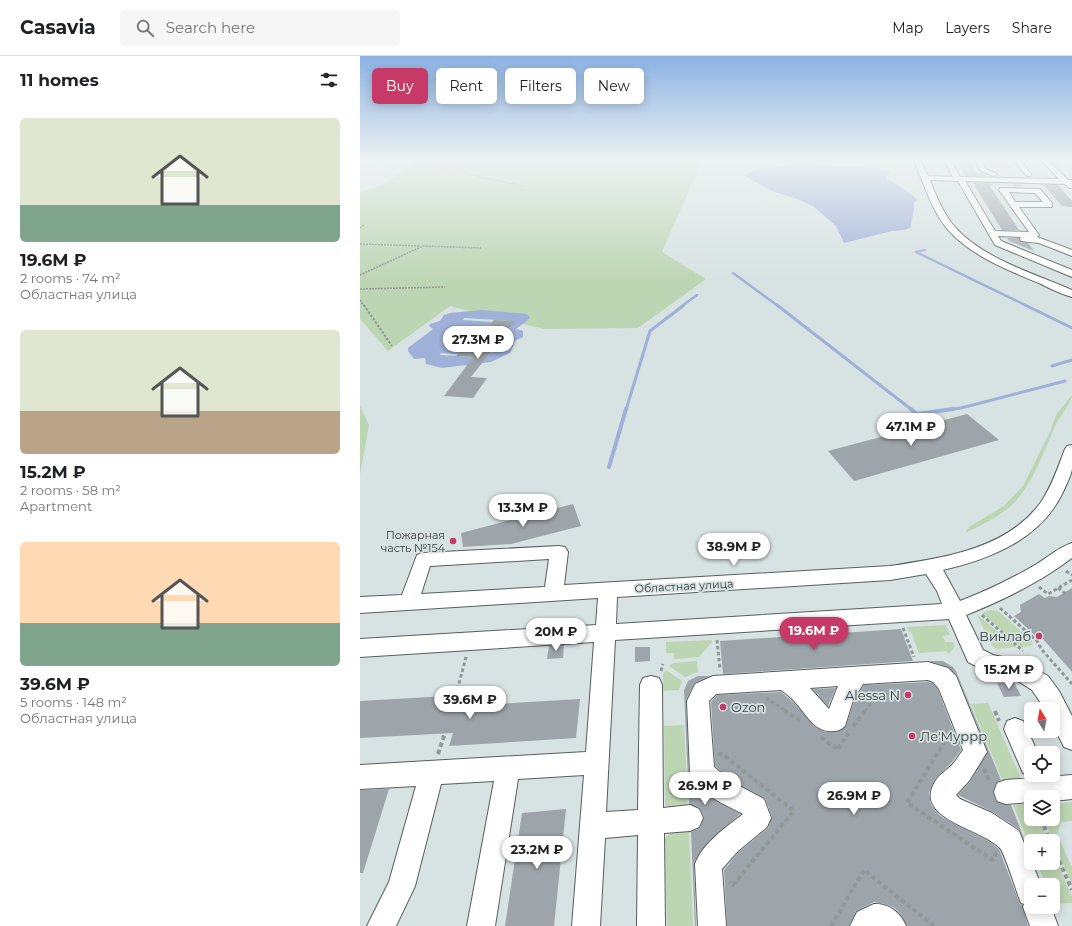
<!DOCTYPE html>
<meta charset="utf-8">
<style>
body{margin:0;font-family:Montserrat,sans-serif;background:#f6f6f6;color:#202124;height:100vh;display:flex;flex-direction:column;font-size:15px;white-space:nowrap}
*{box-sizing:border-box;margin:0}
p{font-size:13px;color:#757577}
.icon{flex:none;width:22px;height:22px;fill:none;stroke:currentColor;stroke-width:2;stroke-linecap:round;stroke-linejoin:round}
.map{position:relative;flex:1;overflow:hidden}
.drawer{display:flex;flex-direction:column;background:#fff;width:360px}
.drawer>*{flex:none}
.hud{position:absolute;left:12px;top:12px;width:380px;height:36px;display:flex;gap:8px}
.needle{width:26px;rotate:349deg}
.tools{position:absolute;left:664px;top:646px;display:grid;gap:8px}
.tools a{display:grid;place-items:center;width:36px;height:36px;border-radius:6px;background:#fff;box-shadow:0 2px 10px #0003;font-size:20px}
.price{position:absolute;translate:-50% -34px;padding:0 9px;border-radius:14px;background:#fff;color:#222;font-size:13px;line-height:26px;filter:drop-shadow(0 1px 2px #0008)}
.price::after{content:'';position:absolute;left:50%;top:24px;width:12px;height:9px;margin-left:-6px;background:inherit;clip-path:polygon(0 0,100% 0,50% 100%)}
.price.selected{background:#c73967;color:#fff}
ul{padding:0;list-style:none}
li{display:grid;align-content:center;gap:8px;height:212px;padding:0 20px}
li span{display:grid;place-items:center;height:124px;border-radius:6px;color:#555}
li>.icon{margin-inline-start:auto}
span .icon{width:72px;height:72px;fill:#fffc;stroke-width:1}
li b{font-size:17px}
h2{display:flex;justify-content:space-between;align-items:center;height:48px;padding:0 20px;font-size:17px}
.chip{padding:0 14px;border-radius:6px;background:#fff;box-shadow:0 2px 10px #0003;font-size:14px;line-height:36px}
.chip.selected{background:#c73967;color:#fff}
header{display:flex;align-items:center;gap:24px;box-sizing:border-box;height:56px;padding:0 20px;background:#fff;border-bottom:1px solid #e0e0e0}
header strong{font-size:19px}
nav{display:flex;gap:22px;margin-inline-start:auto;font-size:14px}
.search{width:280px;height:36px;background:#f6f6f6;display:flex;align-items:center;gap:10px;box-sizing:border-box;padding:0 14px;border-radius:6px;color:#757577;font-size:15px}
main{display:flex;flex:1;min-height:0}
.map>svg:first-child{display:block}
.green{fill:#bcd5b3}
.water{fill:#9fb0d9;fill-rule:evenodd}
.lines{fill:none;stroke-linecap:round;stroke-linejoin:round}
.stream-far2{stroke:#9fb0d9;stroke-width:2.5}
.stream-far1{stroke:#9fb0d9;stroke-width:3}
.stream{stroke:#9fb0d9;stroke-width:4}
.building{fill:#9ea5aa}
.minor-tunnel{stroke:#b7c1c1;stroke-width:8;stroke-dasharray:8 3.5;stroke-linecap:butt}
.minor-casing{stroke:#565f5f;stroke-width:2}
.path-far4{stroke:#909898;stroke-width:1;stroke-dasharray:1.5 1;stroke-linecap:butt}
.path-far3{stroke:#909898;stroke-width:1.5;stroke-dasharray:2 1;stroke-linecap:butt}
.path-far2{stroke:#909898;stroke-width:2;stroke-dasharray:2.5 1.5;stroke-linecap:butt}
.path-far1{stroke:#909898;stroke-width:3;stroke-dasharray:3.5 2.5;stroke-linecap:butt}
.path{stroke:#909898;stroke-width:4;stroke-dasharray:4.5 3;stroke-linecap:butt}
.minor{fill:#fff;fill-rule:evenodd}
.poi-dot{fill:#c73967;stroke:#d7e2e2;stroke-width:1.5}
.labels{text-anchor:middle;stroke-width:3.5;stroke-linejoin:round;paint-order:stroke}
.poi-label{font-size:11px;fill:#373b3b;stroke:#d7e2e2;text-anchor:end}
.street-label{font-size:11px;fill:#373b3b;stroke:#d7e2e2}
.near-poi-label{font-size:13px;fill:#373b3b;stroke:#d7e2e2;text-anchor:end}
</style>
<header>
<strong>Casavia</strong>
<div class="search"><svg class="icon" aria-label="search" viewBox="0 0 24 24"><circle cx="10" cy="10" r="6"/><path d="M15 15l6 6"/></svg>Search here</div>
<nav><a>Map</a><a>Layers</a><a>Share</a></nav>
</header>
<main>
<section class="drawer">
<h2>11 homes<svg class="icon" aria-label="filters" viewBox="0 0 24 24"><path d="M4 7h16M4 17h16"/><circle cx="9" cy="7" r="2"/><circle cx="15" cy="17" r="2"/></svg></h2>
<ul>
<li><span style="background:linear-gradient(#dfe7d0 70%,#7fa58c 0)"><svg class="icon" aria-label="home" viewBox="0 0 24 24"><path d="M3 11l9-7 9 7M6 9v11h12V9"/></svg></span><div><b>19.6M ₽</b><p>2 rooms · 74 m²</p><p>Областная улица</p></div></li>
<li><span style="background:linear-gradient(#dfe7d0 65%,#b9a48a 0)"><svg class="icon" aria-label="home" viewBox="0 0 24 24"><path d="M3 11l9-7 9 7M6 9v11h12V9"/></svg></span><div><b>15.2M ₽</b><p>2 rooms · 58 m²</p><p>Apartment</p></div></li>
<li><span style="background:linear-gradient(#ffd9b3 65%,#7fa58c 0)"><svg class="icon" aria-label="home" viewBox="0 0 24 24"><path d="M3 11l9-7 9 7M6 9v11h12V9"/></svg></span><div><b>39.6M ₽</b><p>5 rooms · 148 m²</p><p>Областная улица</p></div></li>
</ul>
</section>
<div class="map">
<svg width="712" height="870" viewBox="0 0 712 870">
<rect width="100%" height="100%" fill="#d7e2e2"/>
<path class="green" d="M 60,104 L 342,104 L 302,196 L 346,223 L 278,272 L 184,273 L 90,250 L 28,295 L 0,263 L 0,136 L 22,129 Z
M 626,105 L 646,105 L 652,113 L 632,112 Z
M 712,339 C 712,346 700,361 696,368 C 683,396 672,433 647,453 C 634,463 620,470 605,477 L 609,471 L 644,450 L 663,430 L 690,376 L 696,359 Z
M 0,350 L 9,369 L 0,418 Z
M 631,554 L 638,555 L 672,585 L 671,590 L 661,591 L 622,557 Z
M 618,559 L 656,591 L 638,593 L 632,590 L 618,561 Z
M 586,569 L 590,579 L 583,580 L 585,586 L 593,586 L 595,590 L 589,598 L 586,595 L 559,597 L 551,576 L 549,576 L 547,571 Z
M 352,584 L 352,586 L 339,601 L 314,603 L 314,597 L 306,597 L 306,586 Z
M 337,605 L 338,616 L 325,621 L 309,610 L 313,607 Z
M 306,614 L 322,625 L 319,634 L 303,635 L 303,618 Z
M 628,647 L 660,720 L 658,724 L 643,726 L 611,648 Z
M 324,669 L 328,750 L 308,752 L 305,748 L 304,670 Z
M 712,746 L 712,765 L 701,766 L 697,779 L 691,780 L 683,763 L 693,763 L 693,748 Z
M 667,748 L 671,749 L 671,763 L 678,763 L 688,785 L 671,785 L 671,793 L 653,749 Z
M 329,775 L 333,870 L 307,870 L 305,782 L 310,777 Z
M 693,785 L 700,785 L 712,812 L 712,828 Z
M 693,797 L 712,841 L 712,847 L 694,848 L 693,829 L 686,829 L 677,807 L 693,807 Z"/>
<path class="water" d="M 436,109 L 516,112 L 530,116 L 526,122 C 534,127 553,138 557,144 L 554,147 C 555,156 551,162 551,171 L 545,174 L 532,175 L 484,187 L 476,170 L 453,150 L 437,143 L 412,135 L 383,119 L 399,113 Z
M 122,254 L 167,258 L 170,262 L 156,273 L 163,275 L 163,281 L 155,285 L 150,297 L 131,306 L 82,312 L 66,308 L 65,302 L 54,303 L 48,295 L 48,292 L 73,273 L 69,270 L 70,268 L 80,265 L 84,259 L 90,257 ZM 104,262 L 154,265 L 126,302 L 80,299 L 81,297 L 107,299 L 105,289 L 108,286 L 128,287 L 134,266 L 103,264 Z"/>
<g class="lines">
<path class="stream-far2" d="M 565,194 L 556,196 L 667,250
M 373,217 L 418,250
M 322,250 L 337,239"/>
<path class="stream-far1" d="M 417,249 L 552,354
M 665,249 L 712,272
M 692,310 L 712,304
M 266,354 L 290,275 L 324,249
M 586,354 L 601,352 L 705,325"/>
<path class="stream" d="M 551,353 L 557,358 L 593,353
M 249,411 L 266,353"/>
</g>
<path class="building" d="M 596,104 L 609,104 L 617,117 L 621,117 L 626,120 L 605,120 Z
M 613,127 L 631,127 L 633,130 L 630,130 L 659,174 L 642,174 Z
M 683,129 L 698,129 L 712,145 L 712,151 L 702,150 Z
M 647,182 L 659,182 L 661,186 L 668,187 L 674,195 L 649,185 Z
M 134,264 L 155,265 L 111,321 L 127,322 L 113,342 L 84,340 L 113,301 L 96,300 L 108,286 L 116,286 Z
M 607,358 L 639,384 L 494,425 L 468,395 Z
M 213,448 L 221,470 L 151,488 L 103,491 L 101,477 Z
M 712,532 L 712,616 L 683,583 L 680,584 L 654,560 L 661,556 L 660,549 L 679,538 L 685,542 L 689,540 L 697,541 Z
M 541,573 L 553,605 L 363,618 L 360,585 Z
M 204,589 L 203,602 L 187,603 L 189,590 Z
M 275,591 L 290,591 L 290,605 L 275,606 Z
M 569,605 L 583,605 L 593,611 L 596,615 L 641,724 L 636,727 L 633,736 L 636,745 L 646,749 L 651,749 L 671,800 L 660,774 L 633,756 L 598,739 L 610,726 L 628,695 L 597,619 L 588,611 Z
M 338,620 L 350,620 L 334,627 L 326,644 L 329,718 L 333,725 L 345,738 L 380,758 L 348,786 L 334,807 L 336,870 L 335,870 L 331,776 L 340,772 L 344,761 L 340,752 L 329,748 L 324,634 L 328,625 Z
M 568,626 L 572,627 L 578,634 L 601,694 L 592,706 L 575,723 L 569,737 L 571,749 L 579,759 L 591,766 L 630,786 L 639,793 L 660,848 L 662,849 L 668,870 L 547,870 L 542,860 L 535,852 L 525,848 L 514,846 L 496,855 L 489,870 L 367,870 L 364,814 L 379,796 L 408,772 L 412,761 L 405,742 L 375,726 L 355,710 L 351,646 L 357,639 L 421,636 L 435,648 L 454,670 L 466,676 L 476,676 L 486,670 L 494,645 L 504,629 Z
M 654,626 L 661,640 L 644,641 L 637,627 Z
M 476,632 L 468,650 L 453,633 Z
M 105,639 L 102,650 L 220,643 L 216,682 L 89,690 L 93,677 L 0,682 L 0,645 Z
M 29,733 L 3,817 L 0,817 L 0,734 Z
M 206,753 L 194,870 L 145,870 L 162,757 Z"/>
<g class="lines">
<path class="minor-tunnel" d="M 655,127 L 659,131"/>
<g class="minor-casing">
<path id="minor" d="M 554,104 L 560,104 L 568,120 L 593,121 L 584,104 L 591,104 L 600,121 L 699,123 L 681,104 L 688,104 L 708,124 L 712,124 L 712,132 L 710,132 L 704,128 L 605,125 L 635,175 L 669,176 L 639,134 L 640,132 L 680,133 L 692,147 L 692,151 L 659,151 L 679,179 L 677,181 L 712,194 L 712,200 L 679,187 L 661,185 L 660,183 L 661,181 L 638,180 L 641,185 L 712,214 L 712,221 L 635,189 L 598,125 L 570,124 C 576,140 583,157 594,170 C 621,202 675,218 712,234 L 712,241 C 701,238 691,233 681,228 C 650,215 613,201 589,175 C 572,156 564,128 554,104 ZM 649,136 L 675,137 L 683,146 L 655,146 Z
M 614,104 L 621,104 L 626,113 L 637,118 L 634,120 L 621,115 Z
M 653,104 L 660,104 L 671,118 L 671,120 L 667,120 Z
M 712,389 C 712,396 712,405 712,413 C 711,420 706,429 703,436 C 681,483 631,503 583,514 L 600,545 C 626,535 651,523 675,509 C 687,502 699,491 712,487 L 712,502 C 680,526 644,544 606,559 L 623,594 L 633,599 L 661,605 L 688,620 L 699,635 L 712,660 L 712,694 L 704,691 L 693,669 L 693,653 L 685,653 L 672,634 L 650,620 L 630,617 L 608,606 L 589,563 L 255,584 L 246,756 L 278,754 L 280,629 L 283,622 L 291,620 L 299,622 L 302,629 L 303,752 L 330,749 L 339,753 L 343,762 L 339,771 L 330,775 L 304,777 L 305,870 L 277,870 L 278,779 L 245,782 L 240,870 L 212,870 L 224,719 L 158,723 L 135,870 L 107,870 L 134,725 L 81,728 L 55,830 L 36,870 L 7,870 L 29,826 L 56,730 L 0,733 L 0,709 L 226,696 L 234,586 L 0,601 L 0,583 L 236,569 L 238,542 L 0,557 L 0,541 L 42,539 L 57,499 L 63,497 L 199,490 L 205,491 L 208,496 L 204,529 L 530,510 C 582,502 648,493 681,446 C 692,430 698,411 705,393 L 707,390 ZM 189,503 L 185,531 L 61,538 L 70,510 ZM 566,518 L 577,535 L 582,548 L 256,568 L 257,541 L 530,524 Z
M 568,606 L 588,612 L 596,620 L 627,696 L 609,725 L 596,739 L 600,743 L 632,757 L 659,775 L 681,829 L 671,829 L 671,851 L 691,851 L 698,870 L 670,870 L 663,851 L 664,848 L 661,847 C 657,837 645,798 640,792 C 621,772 551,763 576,724 C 580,718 587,714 592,709 C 596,705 599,699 603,694 L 579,633 L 573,626 L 568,624 L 503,628 L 493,644 L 485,670 C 482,673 478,675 474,675 C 453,678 444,653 431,642 C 428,639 424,636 421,634 L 356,638 L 349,645 L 354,711 L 374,727 L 404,743 L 411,762 L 407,771 L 378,795 L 362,813 L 366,870 L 338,870 L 335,808 C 343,787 365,772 383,758 C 364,748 339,738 330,717 L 327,645 L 335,628 L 353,620 ZM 478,630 L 469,653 L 450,632 Z
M 655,662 L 663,665 L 678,697 L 671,697 L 671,719 L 675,719 L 671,721 L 663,717 L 644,673 L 647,665 Z
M 712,719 L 712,743 L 693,745 L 693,741 L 671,741 L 671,746 L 646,748 L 637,745 L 634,736 L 637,727 L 646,724 Z
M 514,848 C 529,847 541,857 546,870 L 490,870 L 497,856 Z"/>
</g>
<path class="path-far4" d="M 60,105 L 80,112 L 163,130
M 0,111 L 59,105"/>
<path class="path-far3" d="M 0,172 L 4,169
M 0,188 L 60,190
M 0,219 L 63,190 L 121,192
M 0,233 L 85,231
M 0,244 L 4,250"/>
<path class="path-far2" d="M 4,249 L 32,290"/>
<path class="path-far1" d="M 706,515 L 712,519
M 679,531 L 688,538 L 712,524
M 698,532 L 706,538
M 640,552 L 677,585 L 682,594 L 712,628
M 622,559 L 663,595
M 543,572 L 554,601
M 357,584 L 360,614
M 301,615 L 303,608
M 96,639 L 106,601
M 406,642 L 426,655
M 505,655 L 523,634"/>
<path class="path" d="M 424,654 L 442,666
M 635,655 L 639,665
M 493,670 L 506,654
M 461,681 L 478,694 L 488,677
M 591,682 L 587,682 L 547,747 L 633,804 L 636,797
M 78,698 L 85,677
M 358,698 L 362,698 L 434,755 L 373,829 L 370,826
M 624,713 L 630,727
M 681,763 L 690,785
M 693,791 L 712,834
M 471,870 L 504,814 L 574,870"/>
<use href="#minor" class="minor"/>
</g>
<linearGradient id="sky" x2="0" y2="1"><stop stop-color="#8bb2e2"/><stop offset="0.46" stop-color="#edf2f2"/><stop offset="1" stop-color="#edf2f2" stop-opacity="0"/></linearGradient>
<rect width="712" height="226" fill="url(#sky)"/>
<g class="poi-dot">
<circle cx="93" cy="485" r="4"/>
<circle cx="679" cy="580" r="4"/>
<circle cx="548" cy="639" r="4"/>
<circle cx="363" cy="651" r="4"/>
<circle cx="552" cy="680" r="4"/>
</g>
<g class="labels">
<g class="poi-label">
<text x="85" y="483">Пожарная<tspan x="85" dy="13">часть №154</tspan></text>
</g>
<g class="street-label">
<text transform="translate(324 530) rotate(-3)" y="4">Областная улица</text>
</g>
<g class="near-poi-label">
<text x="671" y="585">Винлаб</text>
<text x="540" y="644">Alessa N</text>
<text x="371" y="656" text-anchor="start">Ozon</text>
<text x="560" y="685" text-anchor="start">Ле'Муррр</text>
</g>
</g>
</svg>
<div class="tools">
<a><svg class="needle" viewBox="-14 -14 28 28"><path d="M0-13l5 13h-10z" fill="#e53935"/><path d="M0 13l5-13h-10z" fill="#757577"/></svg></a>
<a><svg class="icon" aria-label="locate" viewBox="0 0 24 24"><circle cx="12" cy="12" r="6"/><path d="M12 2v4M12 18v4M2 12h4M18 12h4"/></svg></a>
<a><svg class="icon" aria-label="layers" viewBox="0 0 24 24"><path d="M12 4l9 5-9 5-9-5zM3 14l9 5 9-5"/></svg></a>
<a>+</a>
<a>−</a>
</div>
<b class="price" style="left:118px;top:304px">27.3M ₽</b>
<b class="price" style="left:551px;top:391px">47.1M ₽</b>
<b class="price" style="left:163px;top:472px">13.3M ₽</b>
<b class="price" style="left:374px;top:511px">38.9M ₽</b>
<b class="price selected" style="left:454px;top:595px">19.6M ₽</b>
<b class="price" style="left:196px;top:596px">20M ₽</b>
<b class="price" style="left:649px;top:634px">15.2M ₽</b>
<b class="price" style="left:110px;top:664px">39.6M ₽</b>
<b class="price" style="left:345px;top:750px">26.9M ₽</b>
<b class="price" style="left:494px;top:760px">26.9M ₽</b>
<b class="price" style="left:177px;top:814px">23.2M ₽</b>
<div class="hud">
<a class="chip selected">Buy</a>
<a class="chip">Rent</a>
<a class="chip">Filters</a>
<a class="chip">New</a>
</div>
</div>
</main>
